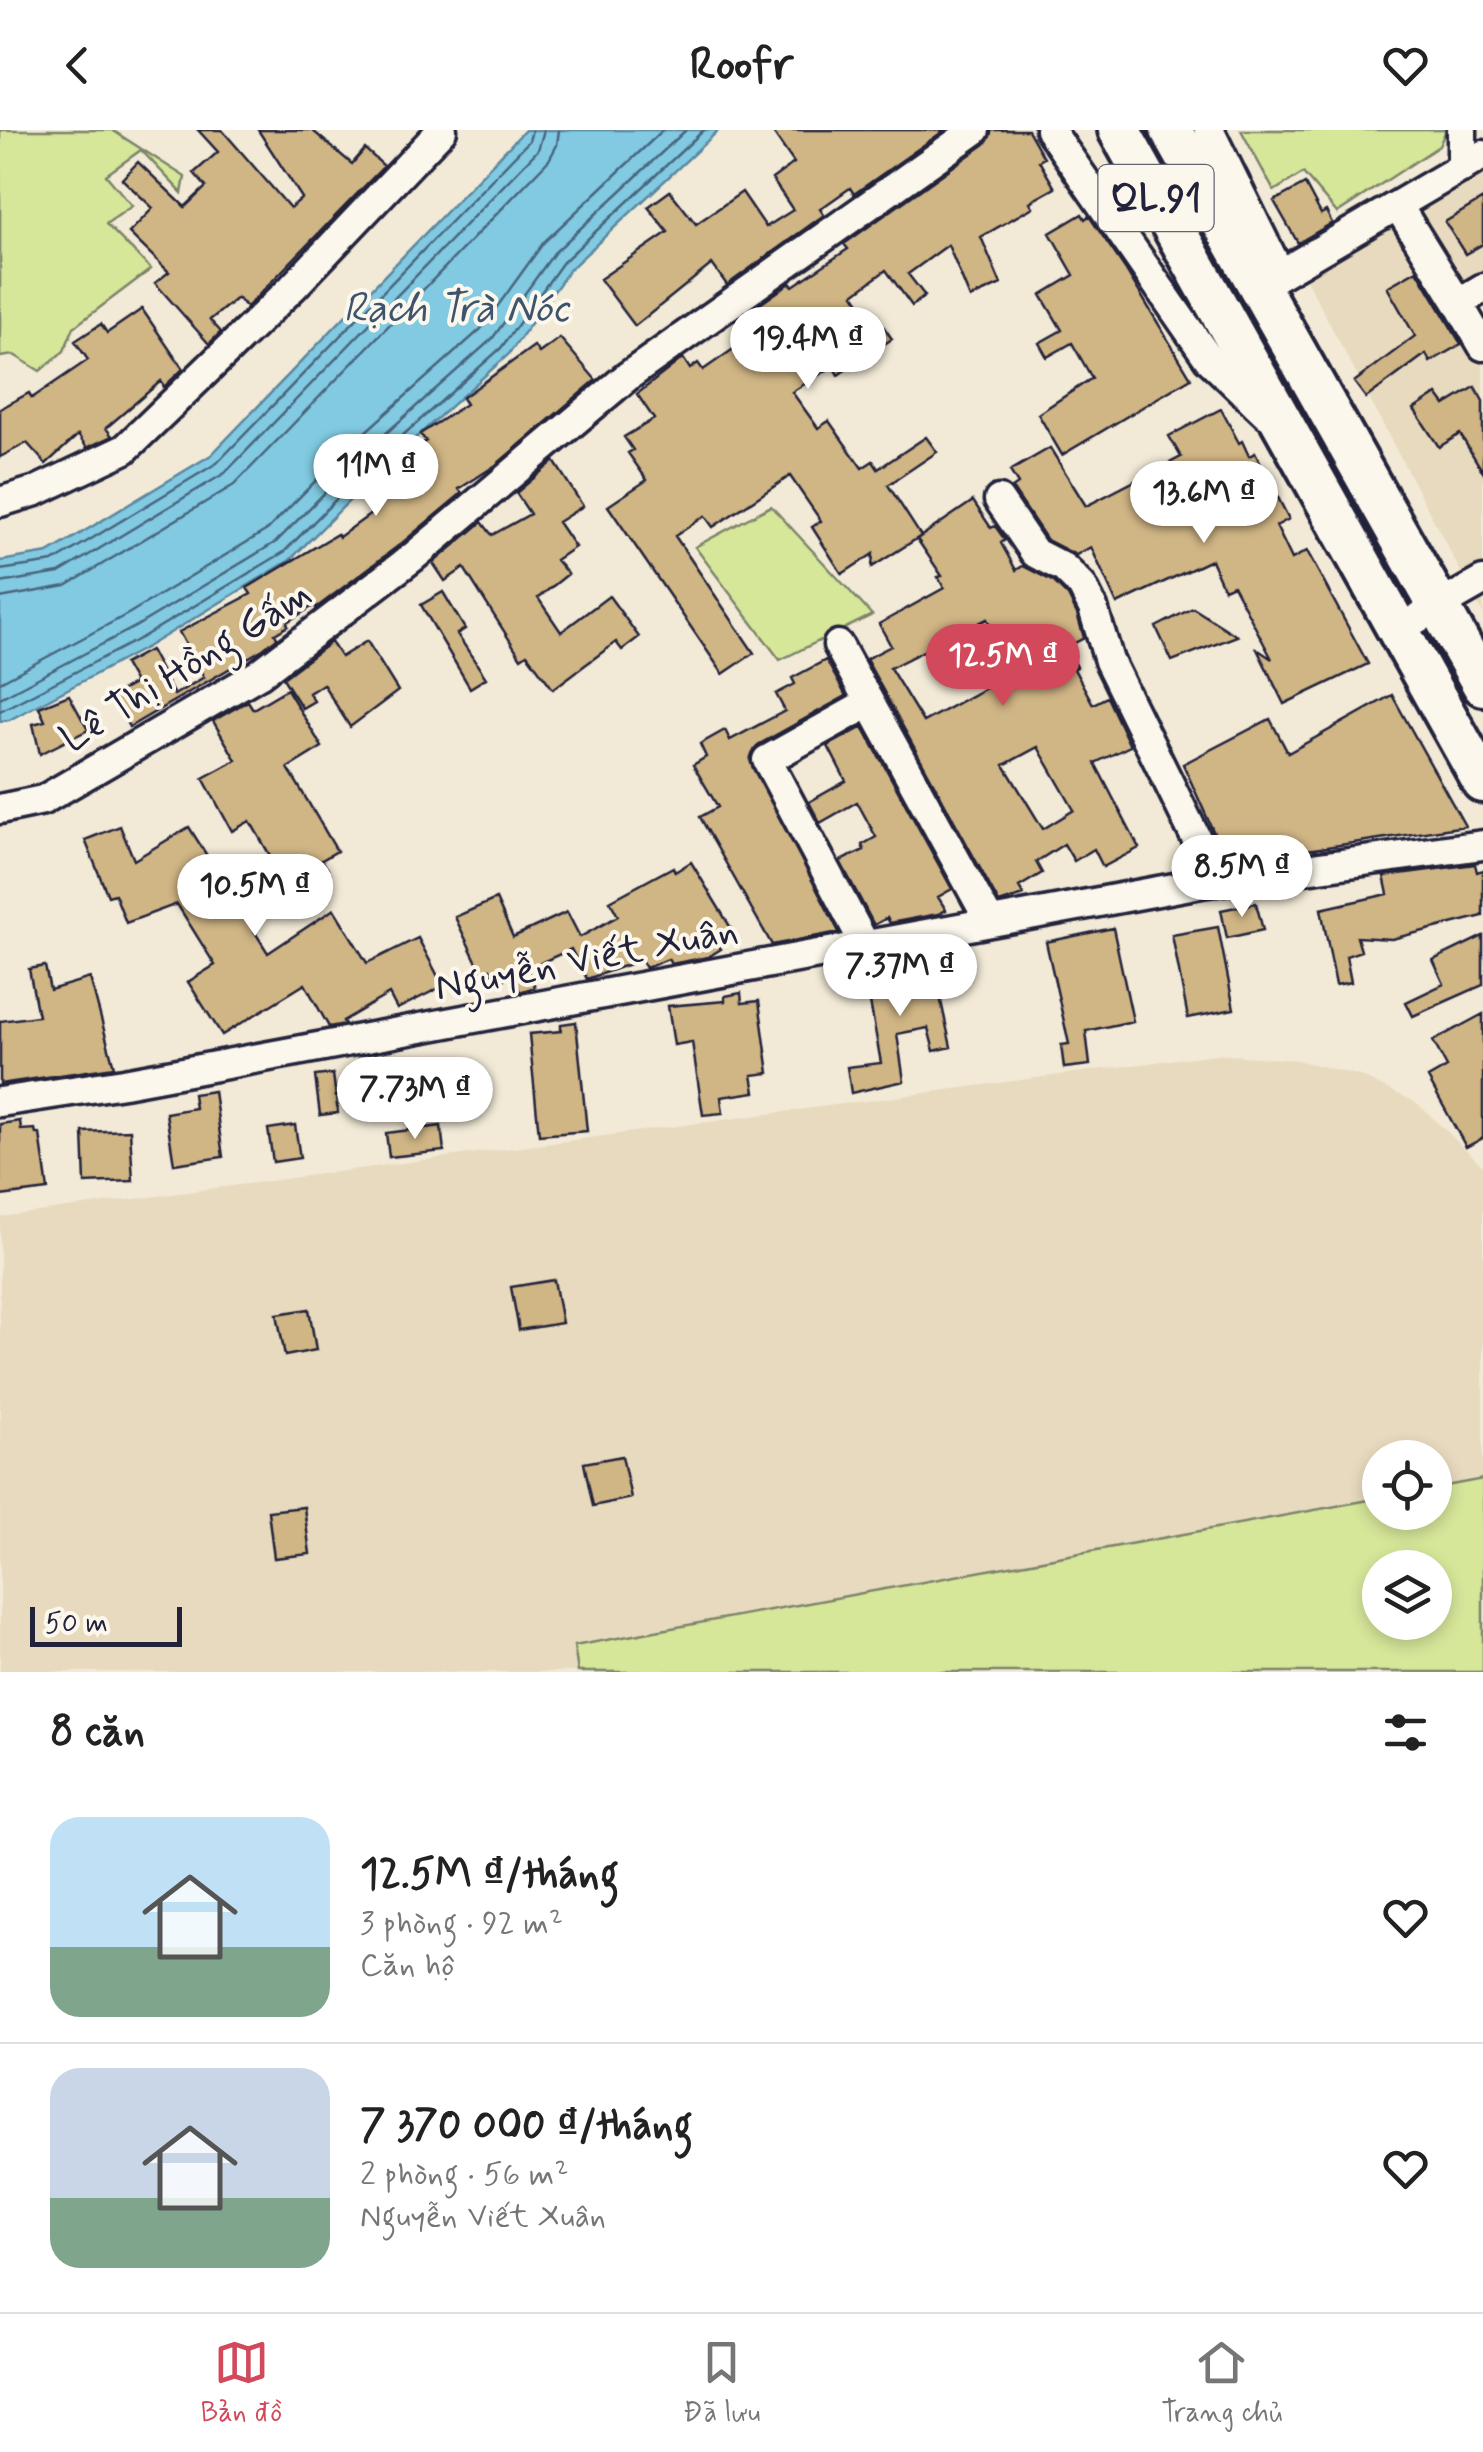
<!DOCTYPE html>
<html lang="vi">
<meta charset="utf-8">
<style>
body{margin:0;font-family:Mynerve,sans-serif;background:#f2f2f2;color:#222;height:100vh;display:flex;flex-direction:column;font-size:38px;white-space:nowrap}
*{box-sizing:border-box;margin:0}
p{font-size:32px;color:#767676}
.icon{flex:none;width:55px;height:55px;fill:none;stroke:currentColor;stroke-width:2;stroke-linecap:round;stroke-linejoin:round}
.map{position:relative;height:1542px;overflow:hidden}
.side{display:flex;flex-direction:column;background:#fff;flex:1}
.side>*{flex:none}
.fabs{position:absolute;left:1362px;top:1310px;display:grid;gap:20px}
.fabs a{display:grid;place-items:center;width:90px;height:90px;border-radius:50%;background:#fff;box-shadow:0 5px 15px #0003;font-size:50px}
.scale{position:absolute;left:30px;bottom:25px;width:152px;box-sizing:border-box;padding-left:10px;border:5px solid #22223b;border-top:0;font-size:28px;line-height:35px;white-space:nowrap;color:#22223b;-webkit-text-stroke:8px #fbf7ec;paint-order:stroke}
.price{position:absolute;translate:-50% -85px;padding:0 22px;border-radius:35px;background:#fff;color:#222;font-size:32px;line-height:65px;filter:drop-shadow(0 2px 5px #0008)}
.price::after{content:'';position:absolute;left:50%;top:60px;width:30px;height:22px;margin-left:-15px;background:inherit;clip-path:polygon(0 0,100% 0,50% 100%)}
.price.selected{background:#d1495b;color:#fff}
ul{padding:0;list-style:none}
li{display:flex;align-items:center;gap:30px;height:250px;padding:0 50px}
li+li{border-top:2px solid #e0e0e0}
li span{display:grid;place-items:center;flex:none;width:280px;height:200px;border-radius:30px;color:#555}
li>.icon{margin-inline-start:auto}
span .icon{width:120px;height:120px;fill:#fffc;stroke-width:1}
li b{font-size:42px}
h2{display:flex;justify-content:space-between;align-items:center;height:120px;padding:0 50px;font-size:42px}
header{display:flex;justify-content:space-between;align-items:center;height:130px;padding:0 50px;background:#fff;font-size:45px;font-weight:700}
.dock{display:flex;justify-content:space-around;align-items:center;height:140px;border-top:2px solid #e0e0e0;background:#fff;font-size:28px;color:#767676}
.dock a{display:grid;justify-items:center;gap:5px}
.dock .selected{color:#d1495b}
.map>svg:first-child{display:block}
.built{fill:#e8dabe;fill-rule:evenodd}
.green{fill:#d6e79a;stroke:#7c846a;stroke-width:2.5;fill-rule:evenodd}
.water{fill:#81cae2;stroke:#5b879f;stroke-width:2.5}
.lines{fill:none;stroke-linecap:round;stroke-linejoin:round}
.shore{stroke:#48657e;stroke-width:2.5}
.building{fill:#d0b585;stroke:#22223b;stroke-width:2.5;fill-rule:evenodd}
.minor-casing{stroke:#22223b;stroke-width:35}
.highway-casing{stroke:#22223b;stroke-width:48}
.minor{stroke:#fbf7ec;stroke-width:28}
.highway{stroke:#fbf7ec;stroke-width:40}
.labels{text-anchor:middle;stroke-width:8;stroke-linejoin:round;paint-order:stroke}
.shield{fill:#fbf7ec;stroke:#636270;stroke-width:2.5}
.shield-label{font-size:38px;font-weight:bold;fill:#22223b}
.street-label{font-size:40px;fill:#22223b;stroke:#fbf7ec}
.water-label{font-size:42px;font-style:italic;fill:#3e546d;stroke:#fbf7ec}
</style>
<header><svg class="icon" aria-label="back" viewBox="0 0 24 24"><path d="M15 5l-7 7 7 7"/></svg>Roofr<svg class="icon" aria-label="heart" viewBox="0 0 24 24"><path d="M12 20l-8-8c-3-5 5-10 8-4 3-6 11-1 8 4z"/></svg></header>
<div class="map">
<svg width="1483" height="1542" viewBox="0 0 1483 1542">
<rect width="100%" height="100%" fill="#f2ead7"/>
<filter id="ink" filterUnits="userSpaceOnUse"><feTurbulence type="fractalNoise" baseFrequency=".01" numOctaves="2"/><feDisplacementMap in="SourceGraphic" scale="20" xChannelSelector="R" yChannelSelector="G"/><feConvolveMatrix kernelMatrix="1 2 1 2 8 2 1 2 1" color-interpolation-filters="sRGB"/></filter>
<g filter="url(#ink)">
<path class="built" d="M 1483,42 L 1483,484 L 1305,147 Z
M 1215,924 L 1297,930 L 1360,946 L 1417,973 L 1483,1036 L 1483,1542 L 0,1542 L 0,1087 ZM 1380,1328 L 1435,1328 L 1435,1382 L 1380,1382 ZM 1380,1438 L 1435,1438 L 1435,1492 L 1380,1492 Z"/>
<path class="green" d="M 0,0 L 112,0 L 185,47 L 182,63 L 141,20 L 106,45 L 132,76 L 106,94 L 151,139 L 74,197 L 64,221 L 40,241 L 14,225 L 0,227 Z
M 1241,0 L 1446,0 L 1439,16 L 1337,83 L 1303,43 L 1274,61 Z
M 771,376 L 872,485 L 780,530 L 695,417 Z
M 1483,1349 L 1483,1542 L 578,1542 L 574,1516 L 1380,1368 L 1380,1382 L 1435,1382 L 1435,1358 ZM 1380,1438 L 1435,1438 L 1435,1492 L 1380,1492 Z"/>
<path class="water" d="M 525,0 L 719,0 L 570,139 L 509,224 L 381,339 L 290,430 L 147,517 L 9,590 L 0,591 L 0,431 L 48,423 L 211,325 Z"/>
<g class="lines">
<path class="shore" d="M 0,440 L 53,432 L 217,333 L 529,11 L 532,0
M 0,453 L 59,443 L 225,343 L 538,20 L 544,0
M 0,468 L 66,456 L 234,355 L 549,30 L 557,15 L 559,0
M 0,552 L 128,484 L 267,400 L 355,311 L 481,199 L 544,112 L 663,0
M 0,568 L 135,497 L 276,412 L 365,322 L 492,209 L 554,123 L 686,0
M 0,581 L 141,508 L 284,422 L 374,331 L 501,218 L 563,132 L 704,0"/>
</g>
<path class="building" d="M 198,0 L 222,0 L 290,78 L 302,68 L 258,0 L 312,0 L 352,34 L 365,19 L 384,36 L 247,177 L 237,168 L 210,190 L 221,202 L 209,214 L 155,153 L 169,142 L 129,103 L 153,78 L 122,49 L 138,32 L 185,77 L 206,57 L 194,43 L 218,22 Z
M 771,0 L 945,0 L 854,64 L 850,58 L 820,79 L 824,85 L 727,155 L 712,134 L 635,196 L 600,149 L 668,102 L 648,77 L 670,61 L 696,94 L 742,62 L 766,97 L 793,80 L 772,49 L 794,33 Z
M 992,0 L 1028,0 L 1044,28 L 1039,31 L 1055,58 L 1030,72 L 1033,77 L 981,107 L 1001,154 L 970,168 L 948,115 L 908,144 L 925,166 L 912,176 L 886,140 L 854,164 L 878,199 L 883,196 L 892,209 L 838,245 L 833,236 L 792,262 L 818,298 L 829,291 L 862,338 L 873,331 L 878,339 L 926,307 L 937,322 L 888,355 L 921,406 L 872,437 L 873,424 L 842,444 L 812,397 L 821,391 L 790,346 L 713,397 L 705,386 L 675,406 L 754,523 L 723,544 L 608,376 L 647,350 L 628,323 L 633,320 L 624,307 L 654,289 L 637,264 L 683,228 L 690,239 L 698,233 L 703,240 L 748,209 L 736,191 L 790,153 L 793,156 L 848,119 L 844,114 L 985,14 Z
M 1305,54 L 1321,84 L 1326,81 L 1332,93 L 1298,113 L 1274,71 Z
M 1483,69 L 1483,114 L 1465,124 L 1445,92 Z
M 1082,84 L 1085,89 L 1089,86 L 1126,140 L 1191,248 L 1062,325 L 1038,284 L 1092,248 L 1072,213 L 1047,227 L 1039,213 L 1062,200 L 1041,165 L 1074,145 L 1050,103 Z
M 1417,140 L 1461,214 L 1430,232 L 1426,224 L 1366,268 L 1354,252 L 1415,206 L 1387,157 Z
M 142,179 L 183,239 L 164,257 L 161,251 L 106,298 L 112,306 L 87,318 L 78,305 L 46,334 L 27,313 L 0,327 L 0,279 L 29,263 L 32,268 L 88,230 L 75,211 L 101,194 L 107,203 Z
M 560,208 L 596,250 L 496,335 L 459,359 L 462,363 L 402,413 L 316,478 L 315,475 L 287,492 L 288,496 L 275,504 L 277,508 L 263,519 L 129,597 L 112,566 L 135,553 L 124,534 L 150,520 L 174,565 L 204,547 L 179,502 L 251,464 L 247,458 L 337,404 L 339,407 L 375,381 L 360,361 L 426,311 L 420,304 L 466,274 L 462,268 L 534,216 L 539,223 Z
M 1475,257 L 1483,271 L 1483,342 L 1460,304 L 1439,317 L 1414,279 L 1437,264 L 1445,275 Z
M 1221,279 L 1239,313 L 1242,311 L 1249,326 L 1255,323 L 1289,389 L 1276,396 L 1292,429 L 1307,421 L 1368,534 L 1284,574 L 1257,519 L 1272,529 L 1233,455 L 1224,459 L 1211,430 L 1117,474 L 1091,417 L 1076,425 L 1047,410 L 1012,358 L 1018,354 L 1010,341 L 1050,318 L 1086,376 L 1181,327 L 1169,306 Z
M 554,331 L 583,376 L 558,392 L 575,417 L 556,430 L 568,444 L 538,468 L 561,502 L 609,466 L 639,507 L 622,520 L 616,512 L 553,559 L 527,524 L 521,528 L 464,438 L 445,451 L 433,433 L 482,392 L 492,405 L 530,384 L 516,363 Z
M 973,371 L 991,398 L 995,396 L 1005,410 L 1001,413 L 1016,440 L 1023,436 L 1054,452 L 1068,466 L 1077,484 L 1084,508 L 1067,517 L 1077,537 L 1074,539 L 1093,574 L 1107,567 L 1130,616 L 1095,633 L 1139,718 L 1103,737 L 1094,719 L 1074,731 L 1064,714 L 1036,732 L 1042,743 L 1019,757 L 1024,765 L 999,773 L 866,529 L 891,516 L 879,494 L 944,458 L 938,447 L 942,446 L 917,409 ZM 987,489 L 1015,542 L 923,592 L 890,538 ZM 1038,617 L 1074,680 L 1043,699 L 1004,635 Z
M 443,462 L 465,499 L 457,504 L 486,548 L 470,558 L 421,475 Z
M 1193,478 L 1237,506 L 1172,531 L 1156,497 Z
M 367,511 L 398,561 L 350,597 L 323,554 L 309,563 L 314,571 L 302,578 L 283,548 L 331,512 L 341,527 Z
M 826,530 L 846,566 L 758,615 L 750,630 L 839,802 L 772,815 L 700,687 L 718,677 L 693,635 L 706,627 L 700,614 L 725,600 L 730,610 L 785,581 L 776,564 L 795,554 L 792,548 Z
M 287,559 L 322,617 L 288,638 L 337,721 L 322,730 L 330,743 L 293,765 L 250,691 L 232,701 L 203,648 L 236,630 L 213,591 L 248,571 L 253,579 Z
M 69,565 L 88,600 L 40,624 L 33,594 L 45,591 L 39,577 Z
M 1392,565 L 1465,696 L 1227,732 L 1183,634 L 1270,589 L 1288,623 Z
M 863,597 L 952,759 L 938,767 L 946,780 L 938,784 L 890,793 L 887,788 L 874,795 L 840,731 L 864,720 L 862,715 L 876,707 L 857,672 L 820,693 L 809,672 L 846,651 L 828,616 Z
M 120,696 L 134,730 L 189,697 L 268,823 L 334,779 L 367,833 L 418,808 L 443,856 L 397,879 L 389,864 L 343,891 L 345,894 L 329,897 L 305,854 L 222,905 L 188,852 L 215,835 L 177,774 L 126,793 L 115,764 L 108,766 L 85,710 Z
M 691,732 L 734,803 L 716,812 L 721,819 L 708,827 L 671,834 L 668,829 L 646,838 L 641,830 L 587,849 L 571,819 L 527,839 L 535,857 L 520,862 L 513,845 L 497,853 L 490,839 L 482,843 L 455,787 L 496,769 L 513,807 L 567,782 L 580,807 L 618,786 L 610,771 L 673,737 L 675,742 Z
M 1475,734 L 1477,742 L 1483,740 L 1483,786 L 1392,809 L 1357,807 L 1361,821 L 1346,826 L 1351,852 L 1336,855 L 1321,779 L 1388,764 L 1384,746 Z
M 1256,773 L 1263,800 L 1227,808 L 1221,780 Z
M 1218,797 L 1234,879 L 1188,888 L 1172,805 Z
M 1113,798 L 1133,891 L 1086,901 L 1090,935 L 1064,938 L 1061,915 L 1069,914 L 1046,812 Z
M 1483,806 L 1483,855 L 1413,886 L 1406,872 L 1444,854 L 1433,830 Z
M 932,830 L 951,917 L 934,921 L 928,898 L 897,904 L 904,951 L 851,963 L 847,937 L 881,933 L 864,839 Z
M 45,836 L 50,860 L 90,848 L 114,937 L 0,954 L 0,891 L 38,886 L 29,839 Z
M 741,863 L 742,873 L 759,871 L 769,943 L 752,945 L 755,962 L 721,967 L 723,983 L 703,985 L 692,912 L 674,915 L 668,876 L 725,871 L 725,866 Z
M 1483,884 L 1483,1008 L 1466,1017 L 1428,948 L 1447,937 L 1433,911 Z
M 576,892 L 587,1001 L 539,1005 L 529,904 L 561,901 L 561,894 Z
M 333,944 L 338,983 L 320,985 L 315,946 Z
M 214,961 L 223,1027 L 174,1034 L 166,983 L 195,978 L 193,964 Z
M 20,991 L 21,1000 L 35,999 L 36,1004 L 40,1004 L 48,1060 L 0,1066 L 0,994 Z
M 295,995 L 300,1028 L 273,1032 L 268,999 Z
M 441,996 L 444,1021 L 389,1027 L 386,1003 Z
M 130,1000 L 133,1051 L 85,1053 L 83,1002 Z
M 554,1150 L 562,1193 L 519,1200 L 511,1157 Z
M 309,1179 L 316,1220 L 285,1226 L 277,1184 Z
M 622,1326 L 631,1368 L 593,1376 L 584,1333 Z
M 304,1377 L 310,1424 L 274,1428 L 268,1381 Z"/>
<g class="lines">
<g class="minor-casing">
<path id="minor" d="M 1050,0 L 1208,228 L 1267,284
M 1209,0 L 1280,144
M 1462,0 L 1462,38
M 1398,76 L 1458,173 L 1483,158
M 1258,157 L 1483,25
M 1458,173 L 1483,216
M 999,370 L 1035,423 L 1064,438 L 1082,456 L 1093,478 L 1109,531 L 1217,751
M 0,372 L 36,361 L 125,319 L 292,158 L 442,0
M 1397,500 L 1483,451
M 838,515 L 990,792
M 0,679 L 43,670 L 259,544 L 413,427 L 628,246 L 975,0
M 865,815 L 767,630 L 869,573
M 0,972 L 124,953 L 1201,753 L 1483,715"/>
</g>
<g class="highway-casing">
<path id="highway" d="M 1119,0 L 1483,652
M 1171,0 L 1483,555"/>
</g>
<use href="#minor" class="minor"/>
<use href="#highway" class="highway"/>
</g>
</g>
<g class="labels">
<rect class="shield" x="1098.5" y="35" width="115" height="66" rx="8"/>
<g class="shield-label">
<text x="1156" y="81">QL.91</text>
</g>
<g class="street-label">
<text transform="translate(185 535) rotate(-32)" y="14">Lê Thị Hồng Gấm</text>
<text transform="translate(586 827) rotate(-11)" y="14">Nguyễn Viết Xuân</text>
</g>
<g class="water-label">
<text x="456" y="191">Rạch Trà Nóc</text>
</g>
</g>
</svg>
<div class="fabs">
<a><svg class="icon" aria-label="locate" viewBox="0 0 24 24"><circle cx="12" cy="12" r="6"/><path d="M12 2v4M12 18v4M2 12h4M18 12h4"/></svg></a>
<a><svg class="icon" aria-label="layers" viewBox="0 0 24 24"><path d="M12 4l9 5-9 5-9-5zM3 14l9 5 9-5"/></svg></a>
</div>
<div class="scale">50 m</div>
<b class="price" style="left:808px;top:262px">19.4M ₫</b>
<b class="price" style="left:376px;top:389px">11M ₫</b>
<b class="price" style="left:1204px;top:416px">13.6M ₫</b>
<b class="price selected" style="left:1003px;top:579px">12.5M ₫</b>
<b class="price" style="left:1242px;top:790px">8.5M ₫</b>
<b class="price" style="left:255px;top:809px">10.5M ₫</b>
<b class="price" style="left:900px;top:889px">7.37M ₫</b>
<b class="price" style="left:415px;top:1012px">7.73M ₫</b>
</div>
<section class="side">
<h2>8 căn<svg class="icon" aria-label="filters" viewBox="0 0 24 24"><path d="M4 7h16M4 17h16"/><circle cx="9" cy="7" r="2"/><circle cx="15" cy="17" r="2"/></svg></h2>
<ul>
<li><span style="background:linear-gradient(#bfe0f5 65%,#7fa58c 0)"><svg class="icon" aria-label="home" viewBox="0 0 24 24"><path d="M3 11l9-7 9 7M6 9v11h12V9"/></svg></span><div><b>12.5M ₫/tháng</b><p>3 phòng · 92 m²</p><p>Căn hộ</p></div><svg class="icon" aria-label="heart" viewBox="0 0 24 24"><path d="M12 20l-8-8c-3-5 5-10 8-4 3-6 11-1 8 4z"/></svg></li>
<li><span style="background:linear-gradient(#c9d6e8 65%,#7fa58c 0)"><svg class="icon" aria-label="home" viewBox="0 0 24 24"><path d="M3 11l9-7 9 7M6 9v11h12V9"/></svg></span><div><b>7 370 000 ₫/tháng</b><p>2 phòng · 56 m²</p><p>Nguyễn Viết Xuân</p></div><svg class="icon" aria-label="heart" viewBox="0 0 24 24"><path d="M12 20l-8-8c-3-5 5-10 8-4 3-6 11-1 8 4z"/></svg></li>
</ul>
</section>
<nav class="dock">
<a class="selected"><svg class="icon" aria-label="map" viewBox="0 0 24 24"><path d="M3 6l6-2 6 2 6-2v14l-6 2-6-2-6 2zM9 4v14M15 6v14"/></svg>Bản đồ</a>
<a><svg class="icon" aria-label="saved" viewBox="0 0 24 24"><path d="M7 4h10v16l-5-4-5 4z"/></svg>Đã lưu</a>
<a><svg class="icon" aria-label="home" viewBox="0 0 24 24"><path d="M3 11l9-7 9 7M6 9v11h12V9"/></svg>Trang chủ</a>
</nav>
